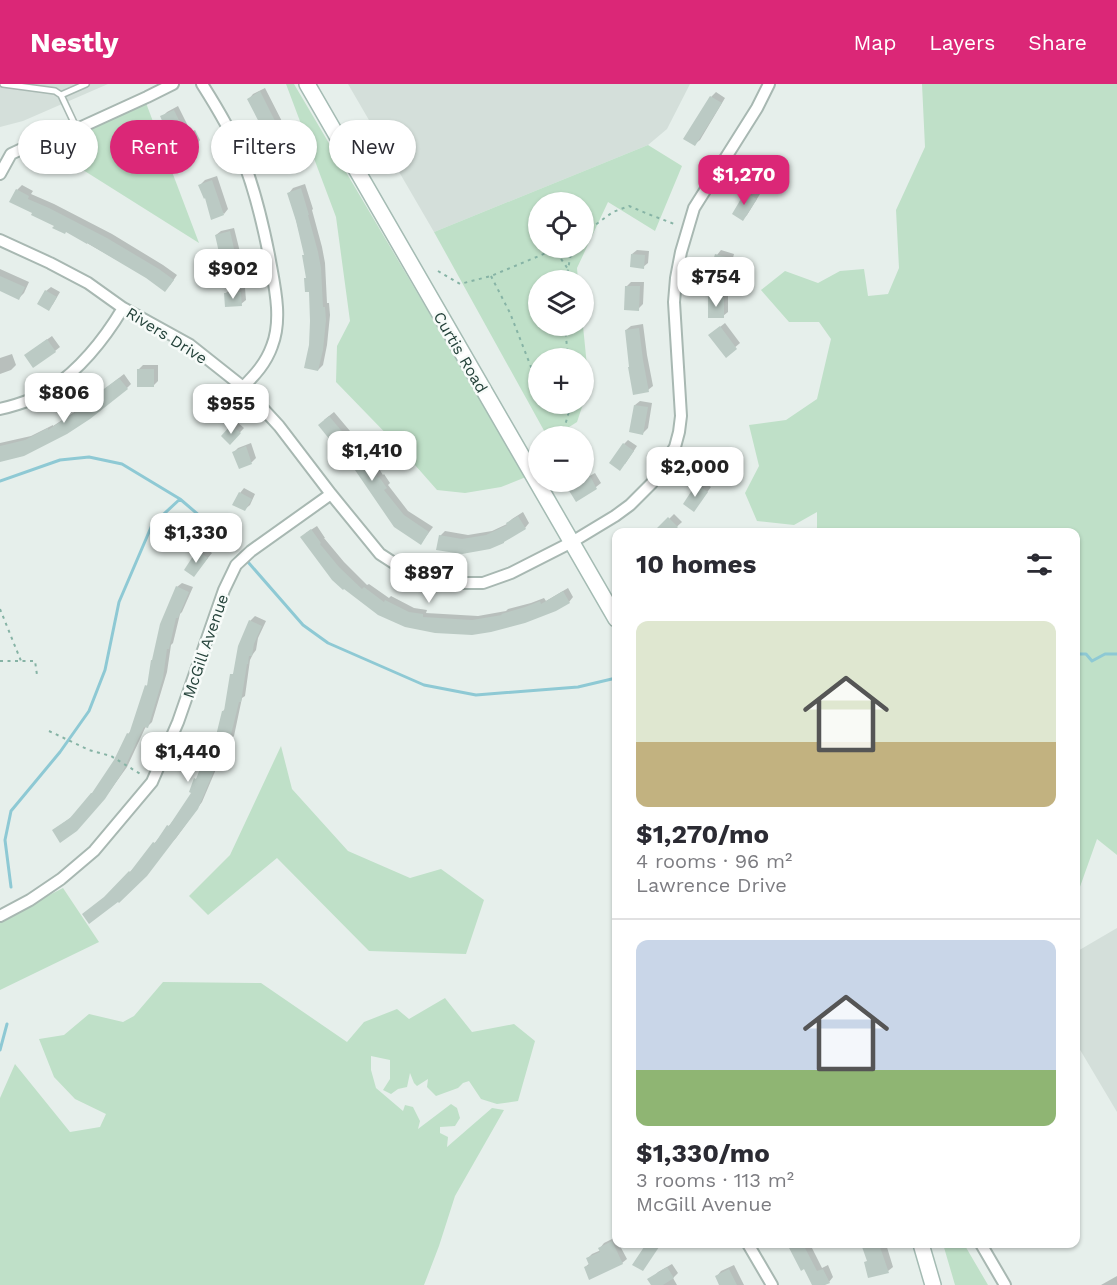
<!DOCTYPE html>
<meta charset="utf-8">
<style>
body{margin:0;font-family:"Work Sans",sans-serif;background:#f2f2f3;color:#2b2b33;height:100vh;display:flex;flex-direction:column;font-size:22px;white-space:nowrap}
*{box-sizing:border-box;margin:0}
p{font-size:20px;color:#7c7c81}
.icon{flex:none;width:33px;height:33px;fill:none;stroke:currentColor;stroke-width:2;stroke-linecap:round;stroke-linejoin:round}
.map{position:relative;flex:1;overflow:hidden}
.details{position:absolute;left:612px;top:444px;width:468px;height:720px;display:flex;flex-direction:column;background:#fff;border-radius:12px;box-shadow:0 2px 4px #0004}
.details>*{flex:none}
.top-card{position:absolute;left:18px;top:36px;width:504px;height:54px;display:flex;gap:12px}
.buttons{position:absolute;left:528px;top:108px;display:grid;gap:12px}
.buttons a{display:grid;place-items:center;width:66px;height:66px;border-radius:50%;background:#fff;box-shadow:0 2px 4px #0004;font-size:30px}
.price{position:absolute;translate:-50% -51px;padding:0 14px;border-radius:12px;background:#fff;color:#222;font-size:20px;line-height:39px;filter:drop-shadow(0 2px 3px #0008)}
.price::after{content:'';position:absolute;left:50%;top:36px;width:18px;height:14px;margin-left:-9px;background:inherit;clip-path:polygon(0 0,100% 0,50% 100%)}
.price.on{background:#db2777;color:#fff}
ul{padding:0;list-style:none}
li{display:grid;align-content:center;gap:12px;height:318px;padding:0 24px}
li+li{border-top:2px solid #e1e1e2}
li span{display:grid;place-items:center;height:186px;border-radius:12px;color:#555}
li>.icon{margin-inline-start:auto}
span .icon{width:108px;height:108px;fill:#fffc;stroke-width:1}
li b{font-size:26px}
h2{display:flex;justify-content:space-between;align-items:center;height:72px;padding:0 24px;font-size:26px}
.pill{padding:0 21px;border-radius:27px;background:#fff;box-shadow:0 2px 4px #0004;font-size:21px;line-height:54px}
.pill.on{background:#db2777;color:#fff}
header{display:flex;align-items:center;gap:36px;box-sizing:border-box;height:84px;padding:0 30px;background:#db2777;color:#fff}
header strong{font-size:28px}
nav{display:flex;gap:33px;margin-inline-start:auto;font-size:21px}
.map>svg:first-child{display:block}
.built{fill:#d4dfda}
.green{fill:#bfe0c8;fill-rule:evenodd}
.shadow{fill:#0003}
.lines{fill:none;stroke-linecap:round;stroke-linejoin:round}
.stream{stroke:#8ec9d4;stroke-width:3}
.building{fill:#bbcac4}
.lane-casing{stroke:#a8b8b2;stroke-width:8}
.street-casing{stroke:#a8b8b2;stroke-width:14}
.secondary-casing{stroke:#a4bbb3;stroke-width:18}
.path{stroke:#86b3a5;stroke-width:2;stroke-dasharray:3 4.5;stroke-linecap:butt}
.lane{stroke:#fff;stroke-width:5}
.street{stroke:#fff;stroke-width:10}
.secondary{stroke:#fff;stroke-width:15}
.labels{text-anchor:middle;stroke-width:5;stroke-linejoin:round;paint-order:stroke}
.street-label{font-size:16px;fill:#24423a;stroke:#f7fbf9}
</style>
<header>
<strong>Nestly</strong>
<nav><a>Map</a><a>Layers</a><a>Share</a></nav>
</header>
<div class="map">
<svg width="1117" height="1201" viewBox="0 0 1117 1201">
<rect width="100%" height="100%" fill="#e6efeb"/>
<path class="built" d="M 0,0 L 108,0 L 23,37 L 0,43 Z
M 348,0 L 690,0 L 667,45 L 648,61 L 434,148 Z
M 1117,844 L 1117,1028 L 1076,959 L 1076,868 Z"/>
<path class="green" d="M 286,0 L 294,0 L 526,393 L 501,403 L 465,409 L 437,406 L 400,364 L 336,298 L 337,262 L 350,237 L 336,133 Z
M 922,0 L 1117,0 L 1117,771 L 1097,755 L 1076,814 L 1076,448 L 815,448 L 817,446 L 817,428 L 794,441 L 757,437 L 745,409 L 759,382 L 749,341 L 786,336 L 817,315 L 831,255 L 819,238 L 789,238 L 761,206 L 785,187 L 818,199 L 840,187 L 864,185 L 868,212 L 888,210 L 899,184 L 896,126 L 925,63 Z
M 146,19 L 199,159 L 64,74 L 46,64 Z
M 648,61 L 682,82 L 655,147 L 608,118 L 577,184 L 578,196 L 538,196 L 538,242 L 583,242 L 589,302 L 584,319 L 584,274 L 538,274 L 538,320 L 583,320 L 577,338 L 555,352 L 547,352 L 434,148 ZM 538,118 L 584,118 L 584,164 L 538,164 Z
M 281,662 L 292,705 L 348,767 L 410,794 L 441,785 L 484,816 L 466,870 L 369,867 L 277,774 L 208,831 L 189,812 L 230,771 Z
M 63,804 L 99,858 L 0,906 L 0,836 Z
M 163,898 L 261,899 L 347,958 L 364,938 L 397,925 L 409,935 L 445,914 L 472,948 L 514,940 L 535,957 L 518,1017 L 497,1020 L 481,1015 L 469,997 L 463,999 L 458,1004 L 436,1012 L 427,1003 L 428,995 L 417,1002 L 414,999 L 410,989 L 407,1003 L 398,1005 L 391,1010 L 383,1006 L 390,995 L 390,976 L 371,972 L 371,986 L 376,1004 L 403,1027 L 405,1021 L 413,1023 L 420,1037 L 418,1045 L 451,1020 L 457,1024 L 460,1034 L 455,1042 L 440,1043 L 440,1049 L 448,1053 L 447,1063 L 492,1024 L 504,1026 L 455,1112 L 439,1162 L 424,1201 L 0,1201 L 0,1014 L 15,980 L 70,1048 L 100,1043 L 106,1030 L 75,1015 L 54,993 L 39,955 L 64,951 L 89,930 L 123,938 L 134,932 Z
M 943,1160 L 964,1160 L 988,1201 L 955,1201 Z"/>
<path class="shadow" d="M 265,4 L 292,57 L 287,61 L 276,67 L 249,15 L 253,10 Z
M 716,8 L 725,14 L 700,56 L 695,60 L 685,54 L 711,13 Z
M 178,22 L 191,48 L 195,46 L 200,56 L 196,61 L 171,42 L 162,33 L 167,28 Z
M 217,92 L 228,125 L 224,130 L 206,113 L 200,101 L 205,96 Z
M 305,100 L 313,125 L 312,126 L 322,163 L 325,179 L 327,219 L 329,219 L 330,231 L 327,261 L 323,281 L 318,286 L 310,261 L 310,206 L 305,195 L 307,193 L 305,170 L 289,109 L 293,104 Z
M 22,101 L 33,107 L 31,110 L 54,120 L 112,150 L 163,181 L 177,191 L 170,201 L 147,193 L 34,129 L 17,106 Z
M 751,105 L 760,110 L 747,131 L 743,135 L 746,109 Z
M 234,144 L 242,176 L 237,181 L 216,151 L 221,147 Z
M 637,166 L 649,167 L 648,179 L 643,183 L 632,170 Z
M 721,166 L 734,170 L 729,189 L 724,193 L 717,171 Z
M 0,185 L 29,198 L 24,209 L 19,214 L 0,206 Z
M 631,198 L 644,198 L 643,220 L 638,225 L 627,202 Z
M 51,203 L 60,208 L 53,220 L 49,225 L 46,207 Z
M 245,204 L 246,216 L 241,220 L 226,209 L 231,205 Z
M 714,209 L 728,209 L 728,228 L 723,232 L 709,214 Z
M 725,239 L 740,259 L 726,271 L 715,247 Z
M 643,240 L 647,271 L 653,302 L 648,306 L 626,246 L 631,242 Z
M 52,252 L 60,263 L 55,267 L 31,267 Z
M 12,270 L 16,281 L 11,286 L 0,290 L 0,274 Z
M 143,281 L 158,281 L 158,297 L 153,302 L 138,286 Z
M 124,290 L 131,300 L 127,304 L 0,376 L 0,359 L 31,352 L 53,341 L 53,342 L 93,316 L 97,311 Z
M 640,317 L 652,319 L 648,344 L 643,349 L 635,321 Z
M 334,328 L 350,347 L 367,371 L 369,369 L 383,391 L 384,390 L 390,399 L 388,401 L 408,427 L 433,443 L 421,459 L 344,368 L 324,336 Z
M 237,338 L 244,344 L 230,359 L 223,352 Z
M 628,356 L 637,362 L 625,380 L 624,360 Z
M 251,359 L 256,374 L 252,378 L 239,383 L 234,368 L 238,364 Z
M 733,363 L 740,372 L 735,376 L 716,376 Z
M 595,389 L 601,399 L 596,403 L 570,405 L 574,401 L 580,398 L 584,398 L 584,395 Z
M 702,397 L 711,403 L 694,426 L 698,401 Z
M 244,404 L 255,410 L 250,421 L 245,425 L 240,409 Z
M 523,428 L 529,439 L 525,444 L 462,468 L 440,452 L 445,447 L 468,451 L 492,447 L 507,440 L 512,435 Z
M 674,430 L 682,438 L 671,448 L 656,448 Z
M 317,442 L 325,454 L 324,454 L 344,478 L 367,501 L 369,500 L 389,514 L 391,512 L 414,524 L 427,526 L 426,529 L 478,532 L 506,527 L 508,525 L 531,519 L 544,514 L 546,517 L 568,504 L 573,513 L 569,518 L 491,547 L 379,529 L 306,449 Z
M 203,462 L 212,469 L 194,491 L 186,485 Z
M 182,499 L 193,503 L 182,528 L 180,530 L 173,559 L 171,561 L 167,588 L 152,638 L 148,642 L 146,642 L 127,683 L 109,708 L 53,747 L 74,731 L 92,710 L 116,677 L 128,650 L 132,646 L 146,602 L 149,600 L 177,503 Z
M 255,532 L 266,537 L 258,554 L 256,566 L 253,570 L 250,576 L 245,612 L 242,614 L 234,652 L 229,657 L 228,657 L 202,718 L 176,754 L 171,759 L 109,809 L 134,784 L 173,737 L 193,709 L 196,695 L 199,692 L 210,663 L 215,658 L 223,627 L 226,624 L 232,591 L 235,588 L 250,537 Z
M 616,1153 L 616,1160 L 619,1160 L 627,1175 L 622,1179 L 585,1183 L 590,1179 L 588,1174 L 592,1170 L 601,1166 L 600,1164 L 604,1159 Z
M 687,1160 L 702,1160 L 689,1164 Z
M 790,1160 L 810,1160 L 822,1184 L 828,1181 L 833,1193 L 829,1198 L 821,1201 L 813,1201 L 805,1183 L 789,1161 Z
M 863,1160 L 886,1160 L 893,1183 L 888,1187 L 868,1177 Z
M 672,1180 L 678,1189 L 673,1194 L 677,1201 L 658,1201 L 653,1193 L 658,1188 Z
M 734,1181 L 744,1201 L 721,1201 L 717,1192 L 721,1187 Z
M 1117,1192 L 1117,1201 L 1101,1201 Z"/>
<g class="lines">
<path class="stream" d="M 0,397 L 60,376 L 89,373 L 122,380 L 180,415 L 228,456 L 236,464
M 248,478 L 303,541 L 328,559 L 424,601 L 476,611 L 578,603 L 616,594
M 1076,570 L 1086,570 L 1092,577 L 1105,570 L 1117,570
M 11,803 L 5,756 L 11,727 L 60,668 L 89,627 L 105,586 L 119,518 L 152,441 L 180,415
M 0,966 L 7,940"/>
</g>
<path class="building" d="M 260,7 L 288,63 L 275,69 L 247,15 Z
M 710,12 L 722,19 L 695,62 L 683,55 Z
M 174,26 L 186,51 L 190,49 L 197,62 L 182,69 L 170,44 L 166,46 L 160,32 Z
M 212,96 L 224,131 L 211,136 L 205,114 L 204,115 L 198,101 Z
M 301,104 L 309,131 L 308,131 L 318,168 L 321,184 L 323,223 L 325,223 L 326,236 L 323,266 L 318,287 L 304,284 L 309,261 L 310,237 L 309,208 L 305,208 L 304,194 L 306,194 L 302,171 L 304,171 L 296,137 L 287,109 Z
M 16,105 L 29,112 L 28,115 L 49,124 L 107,154 L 159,185 L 174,196 L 165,208 L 146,194 L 87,159 L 87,160 L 66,148 L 65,150 L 52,144 L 54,142 L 31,131 L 32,129 L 9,118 Z
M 745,108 L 757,115 L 743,137 L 732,130 Z
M 230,147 L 238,182 L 223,186 L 215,151 Z
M 631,170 L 645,171 L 644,185 L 630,183 Z
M 715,170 L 730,174 L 724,195 L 709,191 Z
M 0,192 L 25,203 L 19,216 L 0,207 Z
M 625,202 L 640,202 L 639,227 L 624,226 Z
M 45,206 L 57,213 L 49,227 L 37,220 Z
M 241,208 L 242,222 L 225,223 L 224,209 Z
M 708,213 L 724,213 L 724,234 L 708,234 Z
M 720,242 L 737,265 L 726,274 L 708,251 Z
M 639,244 L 643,276 L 649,308 L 633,311 L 628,283 L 629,283 L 625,246 Z
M 47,255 L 56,268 L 33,284 L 24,271 Z
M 137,285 L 154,285 L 154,303 L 137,303 Z
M 119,294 L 128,305 L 90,335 L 67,350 L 24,372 L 0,378 L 0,362 L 25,356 L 48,344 L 48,346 L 92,317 L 90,315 Z
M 634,321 L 648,323 L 643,351 L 629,348 Z
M 329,332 L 346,352 L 362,374 L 364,373 L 378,394 L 379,393 L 387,404 L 384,406 L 404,431 L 429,448 L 421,461 L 394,443 L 344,370 L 340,373 L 333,362 L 334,361 L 318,341 Z
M 231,341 L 241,349 L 230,361 L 221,352 Z
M 623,359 L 634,367 L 620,387 L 609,379 Z
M 246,362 L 252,380 L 239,385 L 232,368 Z
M 728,366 L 736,377 L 718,392 L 709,381 Z
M 590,392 L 597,405 L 576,418 L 568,405 L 581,398 L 584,398 L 584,396 Z
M 696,400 L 708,408 L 694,428 L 683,420 Z
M 239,408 L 252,415 L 245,427 L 232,421 Z
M 518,432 L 526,445 L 504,458 L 504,459 L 490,465 L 462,470 L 436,466 L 439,451 L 462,455 L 486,451 L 507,441 L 506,439 Z
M 668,433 L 678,443 L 673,448 L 653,448 Z
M 311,445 L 321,459 L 320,460 L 339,483 L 362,505 L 364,503 L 384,518 L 385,516 L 409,528 L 423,530 L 423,533 L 472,536 L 502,531 L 501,530 L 525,523 L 540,517 L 541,520 L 563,507 L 570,519 L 556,527 L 525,539 L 491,548 L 472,551 L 435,549 L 405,543 L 378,531 L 344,505 L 343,506 L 332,496 L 300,453 Z
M 197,466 L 208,474 L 194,493 L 184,486 Z
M 176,502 L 189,508 L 178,534 L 176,534 L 169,565 L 167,565 L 163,594 L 148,644 L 144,643 L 122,689 L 105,715 L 77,747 L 60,759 L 52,746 L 70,734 L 91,709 L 92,709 L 114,676 L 127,649 L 129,650 L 145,601 L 147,602 L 151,576 L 152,576 L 160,540 Z
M 249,536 L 262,542 L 254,560 L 252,572 L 249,572 L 248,580 L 247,580 L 241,618 L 239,618 L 229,659 L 226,658 L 198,725 L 147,792 L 119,819 L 118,818 L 89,840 L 82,830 L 104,813 L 129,787 L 130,788 L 153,758 L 155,759 L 167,741 L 169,742 L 191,709 L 189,708 L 194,694 L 196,695 L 209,662 L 213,664 L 222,627 L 224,627 L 230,590 L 233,590 L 238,562 Z
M 612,1157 L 623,1180 L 589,1196 L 584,1183 L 589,1181 L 586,1174 L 600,1168 L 598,1164 Z
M 646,1160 L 661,1160 L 643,1187 L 632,1181 Z
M 787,1160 L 803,1160 L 817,1187 L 823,1185 L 830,1199 L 825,1201 L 812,1201 L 804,1185 L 801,1187 Z
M 861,1160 L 879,1160 L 889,1189 L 868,1194 L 864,1178 L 867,1177 Z
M 667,1183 L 674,1194 L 663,1201 L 651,1201 L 647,1195 Z
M 729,1185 L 737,1201 L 719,1201 L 715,1192 Z"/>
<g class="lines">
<g class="lane-casing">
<path id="lane" d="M 3,0 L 55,7 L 61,11 L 77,45
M 61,11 L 86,0"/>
</g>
<g class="street-casing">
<path id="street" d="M 202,0 C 216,22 230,45 240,69 C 254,101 262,136 269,171 C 274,200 283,234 272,262 C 266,279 255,291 243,303
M 0,90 L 11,70 L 45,54 L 77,45 L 147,13 L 173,0
M 0,156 L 50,179 L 88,199 L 123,224 L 190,261 L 243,303 L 279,342 L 331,410 L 380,470 L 414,492 L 453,499 L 483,499 L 511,489 L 572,458 L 615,432 L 630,421 L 652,399 L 675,363 L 679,348 L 681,332 L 674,218 L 676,194 L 681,168 L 694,124 L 757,24 L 769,0
M 0,325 C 17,321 37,315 52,304 C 81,284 105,254 123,224
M 0,832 L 30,816 L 61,795 L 94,767 L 152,698 L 178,638 L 224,506 L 236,481 L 251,467 L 331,410
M 748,1160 L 772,1201
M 981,1160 L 1005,1201"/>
</g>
<g class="secondary-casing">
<path id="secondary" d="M 307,0 L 616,535
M 921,1160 L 933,1201"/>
</g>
<path class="path" d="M 584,149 L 613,128 L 629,122 L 648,130 L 677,141
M 548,169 L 559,172 L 568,185
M 438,187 L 460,200 L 491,192 L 558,164
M 491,192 L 510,229 L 538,301
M 566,196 L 572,164
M 565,242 L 568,274
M 559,352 L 566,338 L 571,320
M 0,525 L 21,577
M 0,577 L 35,577 L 37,591
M 49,647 L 89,666 L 111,672 L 142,691"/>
<use href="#lane" class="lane"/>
<use href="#street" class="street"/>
<use href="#secondary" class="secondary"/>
</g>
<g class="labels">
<g class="street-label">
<text transform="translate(167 251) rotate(32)" y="6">Rivers Drive</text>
<text transform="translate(461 268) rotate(60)" y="6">Curtis Road</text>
<text transform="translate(205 562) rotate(-71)" y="6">McGill Avenue</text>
</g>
</g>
</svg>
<div class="buttons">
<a><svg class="icon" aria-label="locate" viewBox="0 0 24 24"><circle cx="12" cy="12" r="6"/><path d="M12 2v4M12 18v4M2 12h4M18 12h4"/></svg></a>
<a><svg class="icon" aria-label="layers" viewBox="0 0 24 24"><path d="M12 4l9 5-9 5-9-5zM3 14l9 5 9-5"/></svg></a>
<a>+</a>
<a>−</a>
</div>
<b class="price on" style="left:744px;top:122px">$1,270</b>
<b class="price" style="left:233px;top:216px">$902</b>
<b class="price" style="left:716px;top:224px">$754</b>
<b class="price" style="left:64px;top:340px">$806</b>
<b class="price" style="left:231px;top:351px">$955</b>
<b class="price" style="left:372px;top:398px">$1,410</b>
<b class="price" style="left:695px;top:414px">$2,000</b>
<b class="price" style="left:196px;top:480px">$1,330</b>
<b class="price" style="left:429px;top:520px">$897</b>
<b class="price" style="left:188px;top:699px">$1,440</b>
<div class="top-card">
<a class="pill">Buy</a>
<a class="pill on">Rent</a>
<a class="pill">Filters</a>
<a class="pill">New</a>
</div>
<section class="details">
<h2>10 homes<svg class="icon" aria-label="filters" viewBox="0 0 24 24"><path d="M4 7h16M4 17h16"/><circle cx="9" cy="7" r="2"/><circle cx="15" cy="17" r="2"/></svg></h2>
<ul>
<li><span style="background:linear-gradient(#dfe7d0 65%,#c2b280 0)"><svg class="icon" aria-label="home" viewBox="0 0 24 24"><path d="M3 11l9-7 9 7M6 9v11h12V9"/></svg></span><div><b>$1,270/mo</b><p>4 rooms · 96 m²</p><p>Lawrence Drive</p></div></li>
<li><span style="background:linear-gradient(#c9d6e8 70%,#8fb573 0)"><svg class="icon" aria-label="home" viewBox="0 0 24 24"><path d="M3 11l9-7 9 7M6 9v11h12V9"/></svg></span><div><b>$1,330/mo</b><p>3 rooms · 113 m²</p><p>McGill Avenue</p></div></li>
</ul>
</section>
</div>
